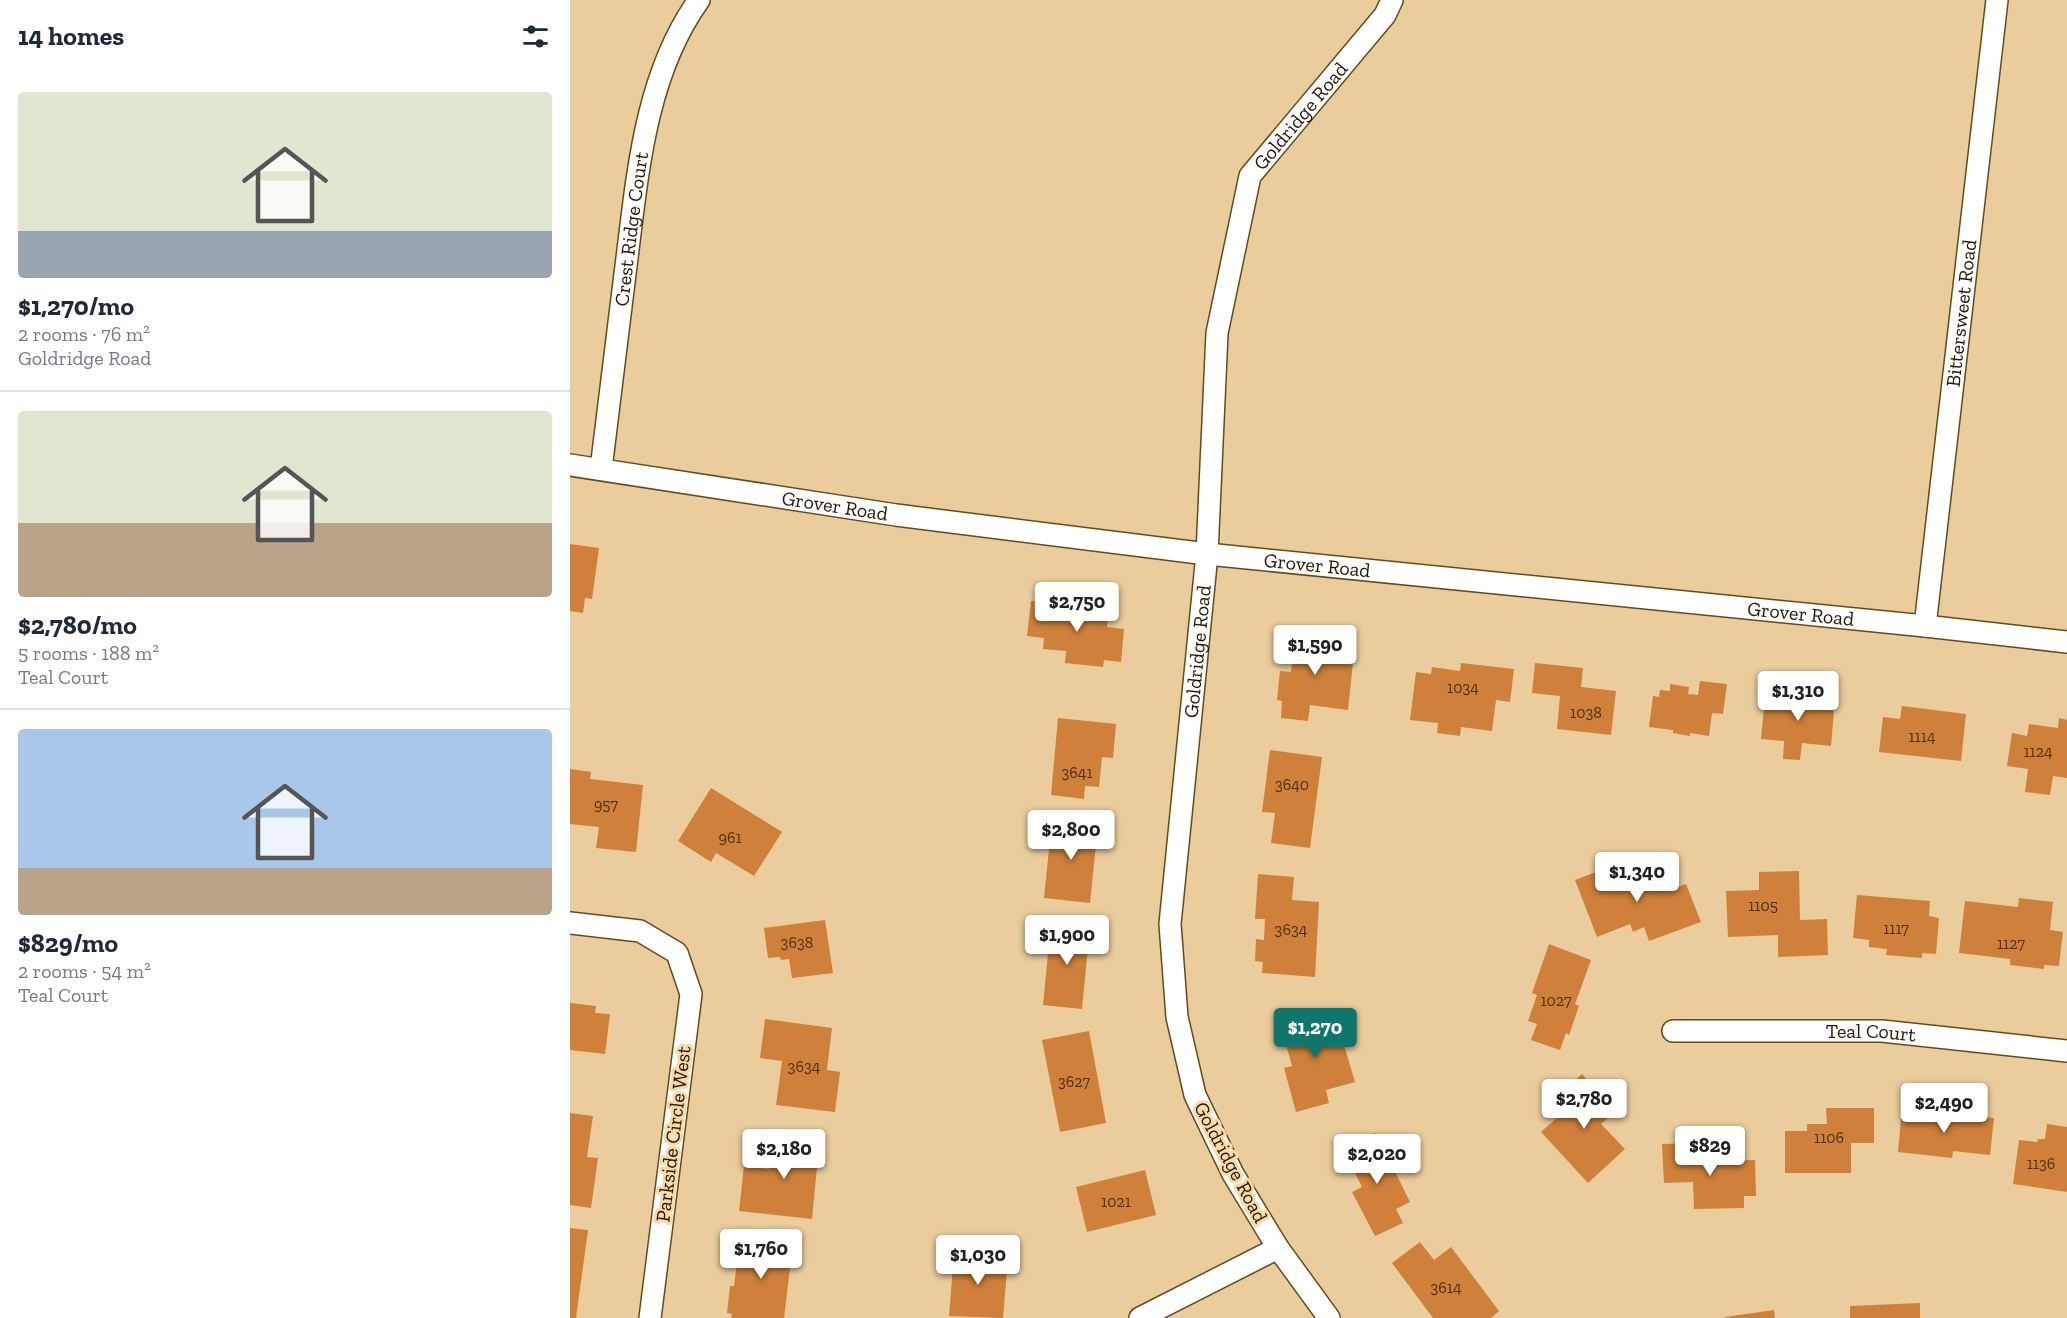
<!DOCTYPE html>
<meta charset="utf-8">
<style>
body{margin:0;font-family:"Zilla Slab",serif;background:#f6f6f7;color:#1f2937;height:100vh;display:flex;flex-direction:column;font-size:22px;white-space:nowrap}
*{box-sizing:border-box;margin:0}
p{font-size:20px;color:#747a83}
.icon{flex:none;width:33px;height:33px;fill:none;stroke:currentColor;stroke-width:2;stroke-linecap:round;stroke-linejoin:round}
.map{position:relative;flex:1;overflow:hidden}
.panel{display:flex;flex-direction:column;background:#fff;width:570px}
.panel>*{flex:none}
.price{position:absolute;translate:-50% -51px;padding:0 14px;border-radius:6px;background:#fff;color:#222;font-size:20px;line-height:39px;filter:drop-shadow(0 2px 3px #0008)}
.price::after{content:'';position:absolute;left:50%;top:36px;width:18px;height:14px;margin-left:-9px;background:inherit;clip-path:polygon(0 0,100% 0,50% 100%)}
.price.current{background:#0f766e;color:#fff}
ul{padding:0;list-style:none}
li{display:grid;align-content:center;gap:12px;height:318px;padding:0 18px}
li+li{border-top:2px solid #e0e1e3}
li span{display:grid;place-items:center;height:186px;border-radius:6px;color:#555}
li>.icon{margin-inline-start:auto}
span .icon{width:108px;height:108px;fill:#fffc;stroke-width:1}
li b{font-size:26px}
h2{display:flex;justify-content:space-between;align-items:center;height:72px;padding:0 18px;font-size:26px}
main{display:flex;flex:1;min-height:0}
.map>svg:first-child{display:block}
.building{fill:#cf803a}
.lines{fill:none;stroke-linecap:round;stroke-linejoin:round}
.minor-casing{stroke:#654b1c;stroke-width:24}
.minor{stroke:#fff;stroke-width:21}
.labels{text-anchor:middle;stroke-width:6;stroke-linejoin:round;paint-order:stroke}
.number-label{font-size:16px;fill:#4c3112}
.street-label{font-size:20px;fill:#211704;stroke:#f8d9a9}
</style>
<main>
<section class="panel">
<h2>14 homes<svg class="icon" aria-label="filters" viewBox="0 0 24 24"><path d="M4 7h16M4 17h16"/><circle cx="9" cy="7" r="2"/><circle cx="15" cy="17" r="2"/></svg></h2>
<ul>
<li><span style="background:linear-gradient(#dfe7d0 75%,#9aa5b1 0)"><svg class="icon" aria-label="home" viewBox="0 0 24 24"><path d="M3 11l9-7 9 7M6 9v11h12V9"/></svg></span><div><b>$1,270/mo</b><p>2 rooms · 76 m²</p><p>Goldridge Road</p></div></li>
<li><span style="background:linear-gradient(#dfe7d0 60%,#b9a48a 0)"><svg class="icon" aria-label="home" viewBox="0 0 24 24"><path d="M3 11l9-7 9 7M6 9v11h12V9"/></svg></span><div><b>$2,780/mo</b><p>5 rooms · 188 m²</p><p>Teal Court</p></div></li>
<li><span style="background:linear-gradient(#a9c7e8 75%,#b9a48a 0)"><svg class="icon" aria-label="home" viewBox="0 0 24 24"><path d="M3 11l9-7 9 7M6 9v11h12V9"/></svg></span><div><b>$829/mo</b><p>2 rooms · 54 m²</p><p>Teal Court</p></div></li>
</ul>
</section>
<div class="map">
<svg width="1497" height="1318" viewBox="0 0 1497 1318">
<rect width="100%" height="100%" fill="#ebcc9c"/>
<path class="building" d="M 0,544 L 29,548 L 22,599 L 15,598 L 13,613 L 0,611 Z
M 461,601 L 539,609 L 537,627 L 554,629 L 551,662 L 534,660 L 533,667 L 495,663 L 496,651 L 473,649 L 474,638 L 457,636 Z
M 726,629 L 767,634 L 766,651 L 784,653 L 778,710 L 740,705 L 738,721 L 711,718 L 712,701 L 707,700 L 710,671 L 721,672 Z
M 891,663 L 944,669 L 940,702 L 926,700 L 922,731 L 891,727 L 890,736 L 867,733 L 868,723 L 840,720 L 846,672 L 861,674 L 862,667 L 890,671 Z
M 965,663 L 1013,668 L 1011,687 L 1046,691 L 1041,735 L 987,729 L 990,696 L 962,693 Z
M 1130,681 L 1157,684 L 1153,714 L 1142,713 L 1139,736 L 1120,733 L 1120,736 L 1103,733 L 1103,730 L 1079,727 L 1083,696 L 1089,697 L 1090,690 L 1100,691 L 1100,684 L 1119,687 L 1118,694 L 1128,695 Z
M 1210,694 L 1265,699 L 1261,746 L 1232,743 L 1230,760 L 1213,759 L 1214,741 L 1191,739 L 1195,696 L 1210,697 Z
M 1332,706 L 1396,714 L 1391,761 L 1309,752 L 1313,717 L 1330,719 Z
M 488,718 L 546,724 L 543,758 L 532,757 L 529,787 L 515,786 L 514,799 L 481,795 Z
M 1489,718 L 1497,720 L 1497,778 L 1483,776 L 1480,795 L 1455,792 L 1458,769 L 1437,766 L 1442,733 L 1457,736 L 1459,724 L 1488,728 Z
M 700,750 L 752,757 L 740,848 L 701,843 L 705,813 L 692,812 Z
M 0,769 L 21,772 L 20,779 L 73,785 L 66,852 L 26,848 L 29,827 L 0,824 Z
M 141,788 L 212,832 L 184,876 L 146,853 L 141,862 L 108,841 Z
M 482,820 L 528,825 L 520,903 L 474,898 Z
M 1089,864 L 1099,890 L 1116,884 L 1131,922 L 1079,941 L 1074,927 L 1063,932 L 1060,924 L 1027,937 L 1005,880 L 1034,869 L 1039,882 Z
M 1229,871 L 1230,920 L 1257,919 L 1258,955 L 1208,957 L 1208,935 L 1158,937 L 1156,891 L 1189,890 L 1189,872 Z
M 688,874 L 724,877 L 722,900 L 749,902 L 745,977 L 692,973 L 693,962 L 685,961 L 686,939 L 694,940 L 695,919 L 685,919 Z
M 1287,895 L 1360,901 L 1359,916 L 1369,918 L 1366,954 L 1352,953 L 1352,958 L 1316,955 L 1317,949 L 1299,947 L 1299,940 L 1283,938 Z
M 1449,898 L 1483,902 L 1480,930 L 1493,932 L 1489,966 L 1474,965 L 1474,969 L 1440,965 L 1440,959 L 1389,953 L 1395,901 L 1448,907 Z
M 255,920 L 263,973 L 222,978 L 219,959 L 211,960 L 210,957 L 198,958 L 194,928 Z
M 481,923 L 520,927 L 512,1009 L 473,1005 Z
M 979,944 L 1021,960 L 1005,1004 L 1009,1006 L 999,1035 L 996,1033 L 990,1050 L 961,1040 L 967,1024 L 958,1021 L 967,995 L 962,993 Z
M 0,1003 L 26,1006 L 25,1013 L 40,1014 L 35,1054 L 0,1050 Z
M 763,1008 L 785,1082 L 756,1090 L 759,1103 L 726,1112 L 714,1068 L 722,1066 L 710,1023 Z
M 195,1019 L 262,1028 L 257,1070 L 270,1072 L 265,1112 L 206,1105 L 212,1061 L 190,1058 Z
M 519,1031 L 536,1123 L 490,1132 L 472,1040 Z
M 1012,1074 L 1046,1111 L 1031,1124 L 1055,1149 L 1018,1183 L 971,1132 L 999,1107 L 988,1096 Z
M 1256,1108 L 1304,1108 L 1304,1143 L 1281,1143 L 1281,1173 L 1215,1173 L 1215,1131 L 1237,1131 L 1237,1124 L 1257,1124 Z
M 1332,1108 L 1424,1118 L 1420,1155 L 1383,1151 L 1382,1158 L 1328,1152 Z
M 0,1113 L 23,1116 L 17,1157 L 28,1158 L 21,1208 L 0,1205 Z
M 1477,1124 L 1497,1127 L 1497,1192 L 1443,1184 L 1449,1140 L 1467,1142 L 1468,1139 L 1475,1139 Z
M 217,1133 L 250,1136 L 242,1219 L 169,1211 L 174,1166 L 199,1169 L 201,1142 L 216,1143 Z
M 806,1133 L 840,1202 L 826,1209 L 833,1223 L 805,1236 L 782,1192 L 792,1187 L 773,1149 Z
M 1132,1143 L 1132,1161 L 1185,1160 L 1186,1196 L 1174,1196 L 1174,1208 L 1124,1209 L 1123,1182 L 1094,1183 L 1092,1144 Z
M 575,1170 L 586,1215 L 517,1232 L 506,1187 Z
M 0,1228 L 18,1230 L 6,1318 L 0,1318 Z
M 170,1238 L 223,1244 L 214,1318 L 161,1318 L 162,1314 L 157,1313 L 160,1286 L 164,1286 Z
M 850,1242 L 864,1260 L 881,1247 L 929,1311 L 921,1318 L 863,1318 L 822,1263 Z
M 384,1253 L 438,1258 L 433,1318 L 379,1316 Z
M 1350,1303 L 1350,1318 L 1280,1318 L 1280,1306 Z
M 1204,1310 L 1205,1318 L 1155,1318 L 1155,1317 Z"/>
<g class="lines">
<g class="minor-casing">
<g id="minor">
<path id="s1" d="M 0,465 L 326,515 L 637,554 L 1355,626 L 1497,642"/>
<path id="s2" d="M 31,469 C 39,404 47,339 55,274 C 67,182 73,78 129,0"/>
<path id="s3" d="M 1355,626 L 1427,0"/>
<path d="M 0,923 L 70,931 L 107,953 L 121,994 L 80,1318"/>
<path id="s4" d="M 1103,1031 L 1312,1031 L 1497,1051"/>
<path d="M 570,1318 L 708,1248"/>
<path id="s5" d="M 759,1318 L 708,1248 L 663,1174 L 625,1095 L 607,1017 L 600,924 L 637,554 L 647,333 L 680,176 L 815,15 L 822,0"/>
</g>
</g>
<use href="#minor" class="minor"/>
</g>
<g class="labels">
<g class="number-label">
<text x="893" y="693">1034</text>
<text x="1016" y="718">1038</text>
<text x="1352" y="742">1114</text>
<text x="1468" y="757">1124</text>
<text x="507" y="778">3641</text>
<text x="722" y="790">3640</text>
<text x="36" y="810">957</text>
<text x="160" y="843">961</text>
<text x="1193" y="911">1105</text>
<text x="1326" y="934">1117</text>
<text x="721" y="935">3634</text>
<text x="227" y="948">3638</text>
<text x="1441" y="949">1127</text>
<text x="986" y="1006">1027</text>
<text x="234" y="1072">3634</text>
<text x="504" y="1087">3627</text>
<text x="1259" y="1143">1106</text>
<text x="1471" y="1169">1136</text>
<text x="546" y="1207">1021</text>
<text x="876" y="1293">3614</text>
</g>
<g class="street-label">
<text dy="7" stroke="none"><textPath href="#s5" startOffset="1266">Goldridge Road</textPath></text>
<text dy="7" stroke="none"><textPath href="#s2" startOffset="242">Crest Ridge Court</textPath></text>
<text dy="7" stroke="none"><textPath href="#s3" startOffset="315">Bittersweet Road</textPath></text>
<text dy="7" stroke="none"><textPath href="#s1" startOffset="268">Grover Road</textPath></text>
<text dy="7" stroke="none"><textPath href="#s1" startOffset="754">Grover Road</textPath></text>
<text dy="7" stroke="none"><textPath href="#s1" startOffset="1240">Grover Road</textPath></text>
<text dy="7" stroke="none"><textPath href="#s5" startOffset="708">Goldridge Road</textPath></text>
<text dy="7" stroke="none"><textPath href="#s4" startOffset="198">Teal Court</textPath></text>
<text transform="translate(103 1134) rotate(-83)" y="7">Parkside Circle West</text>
<text transform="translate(661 1162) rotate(62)" y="7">Goldridge Road</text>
</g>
</g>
</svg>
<b class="price" style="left:507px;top:633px">$2,750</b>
<b class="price" style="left:745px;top:676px">$1,590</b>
<b class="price" style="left:1228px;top:722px">$1,310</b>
<b class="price" style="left:501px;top:861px">$2,800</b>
<b class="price" style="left:1067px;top:903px">$1,340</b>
<b class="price" style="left:497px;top:966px">$1,900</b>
<b class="price current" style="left:745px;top:1059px">$1,270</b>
<b class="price" style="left:1014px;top:1130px">$2,780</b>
<b class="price" style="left:1374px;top:1134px">$2,490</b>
<b class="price" style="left:1140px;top:1177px">$829</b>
<b class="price" style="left:214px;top:1180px">$2,180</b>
<b class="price" style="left:807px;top:1185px">$2,020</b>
<b class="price" style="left:191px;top:1280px">$1,760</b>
<b class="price" style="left:408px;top:1286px">$1,030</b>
</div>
</main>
